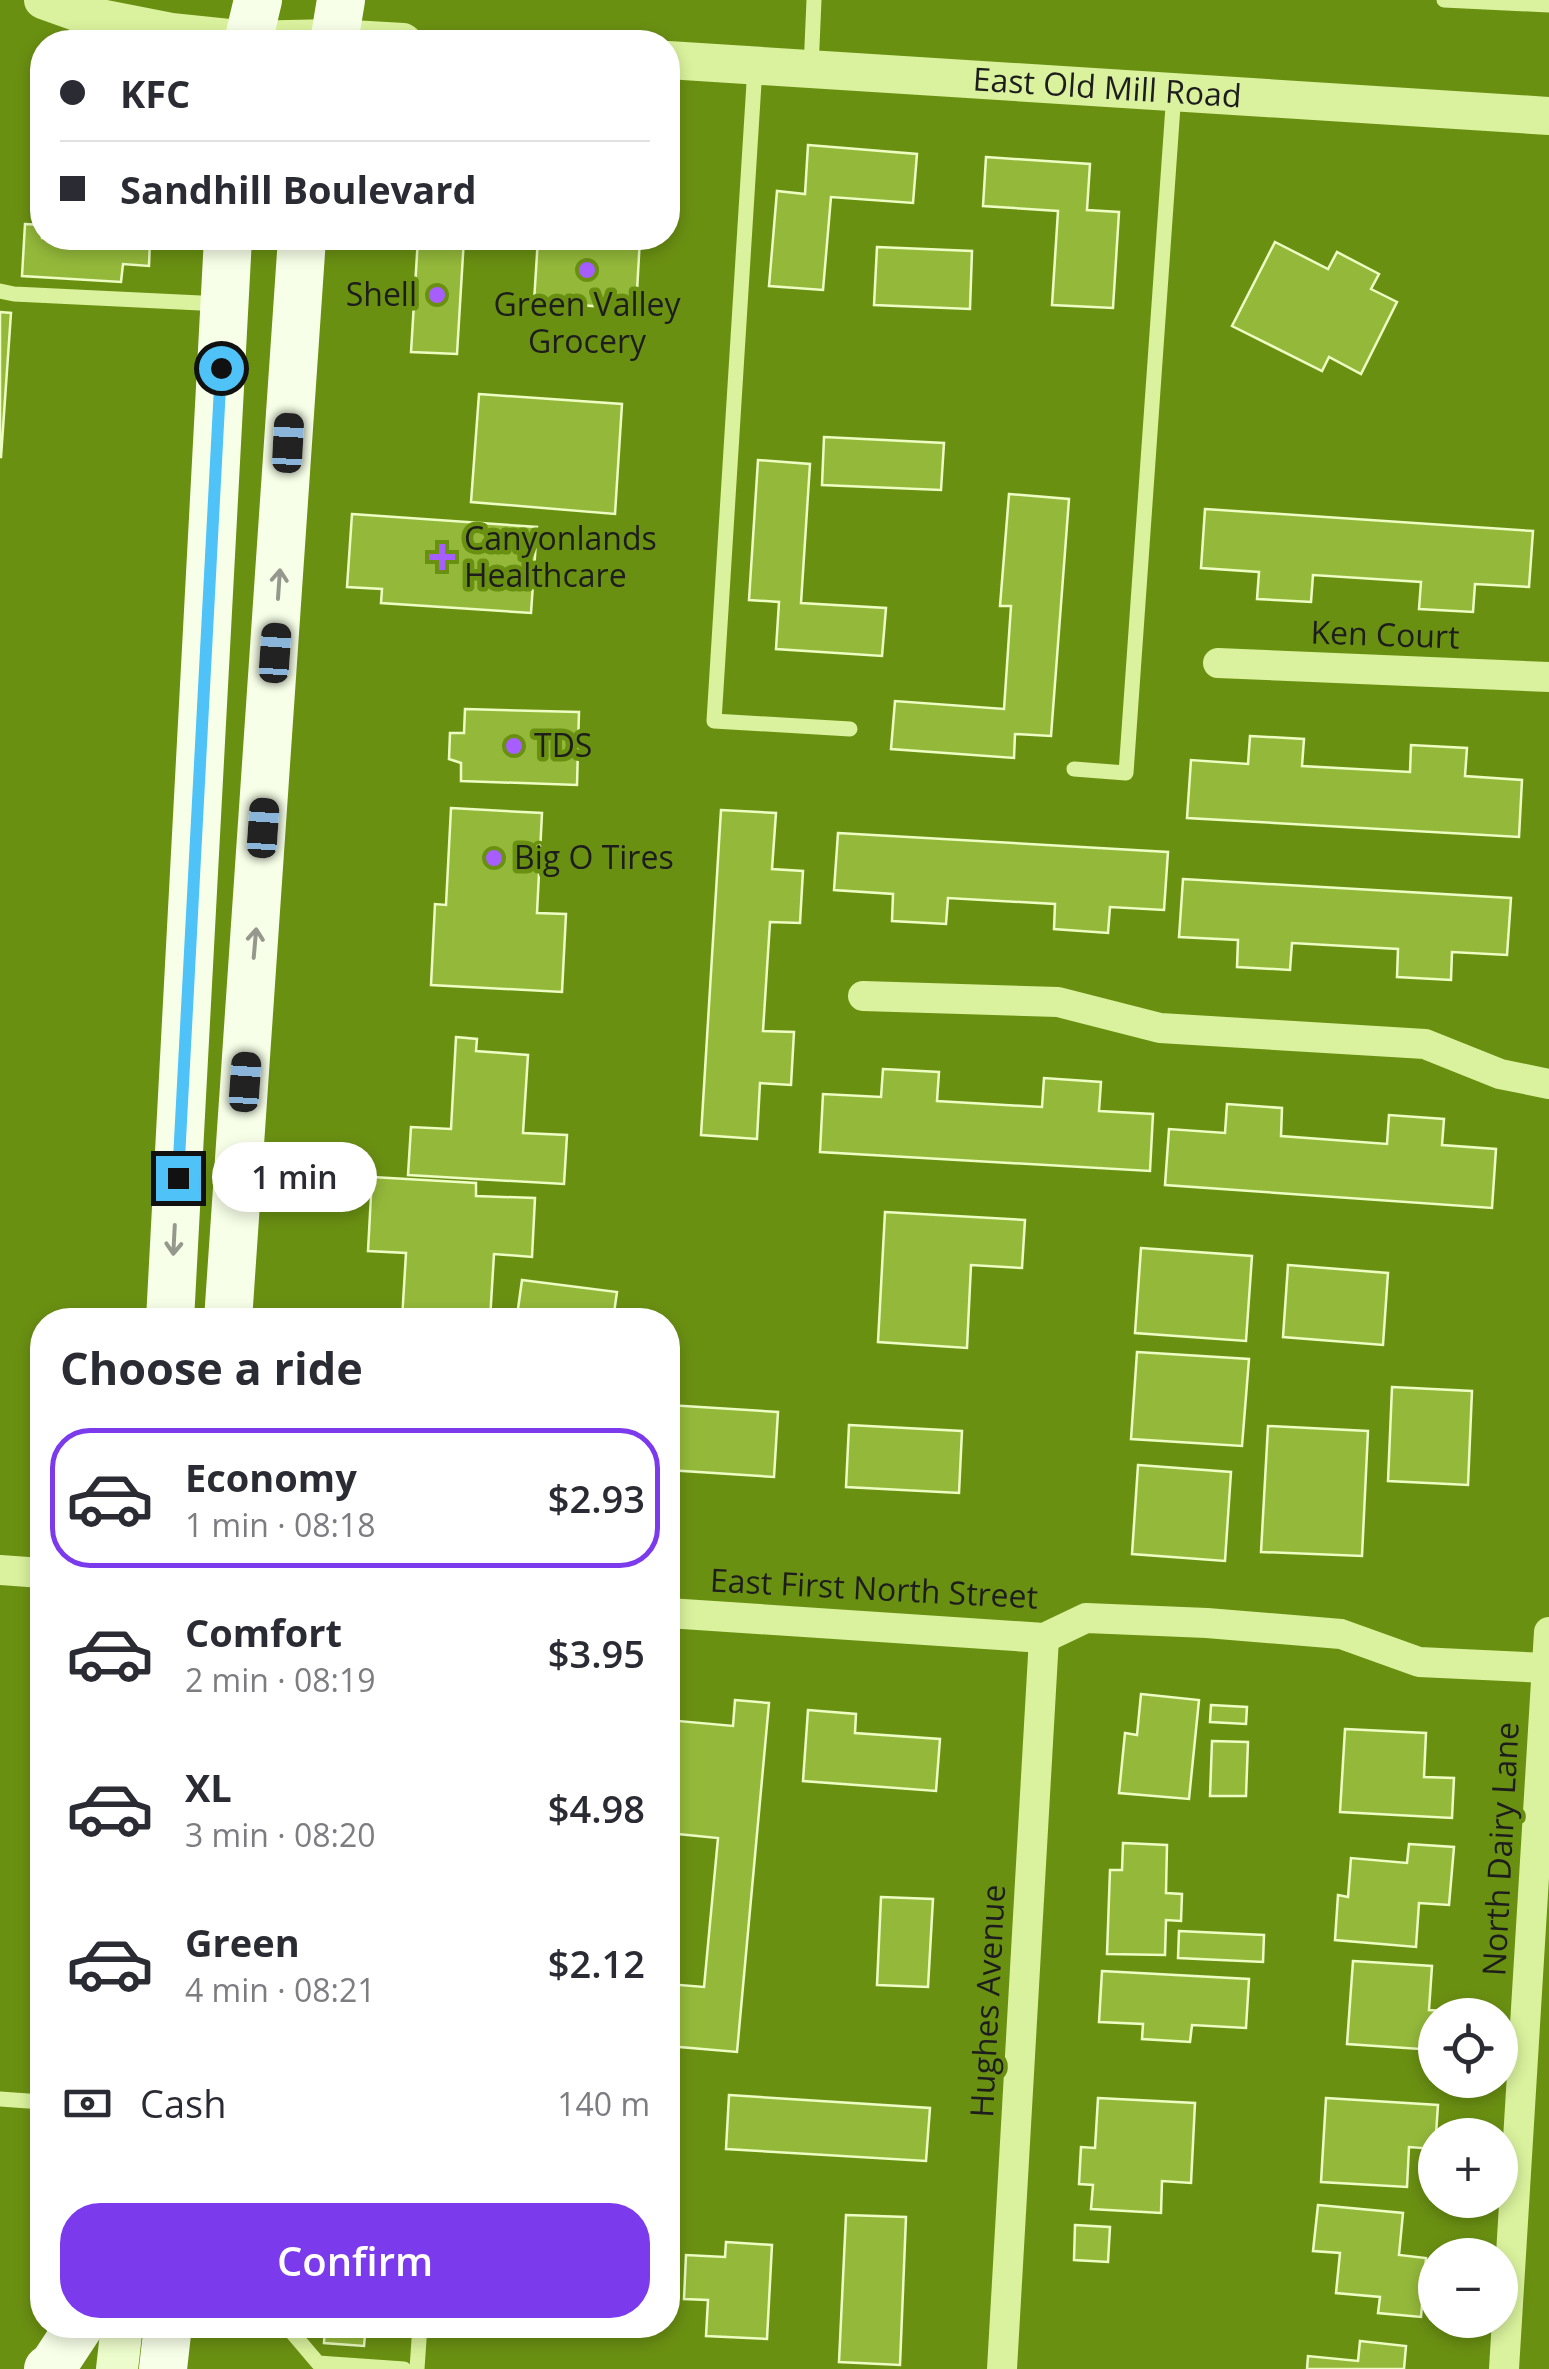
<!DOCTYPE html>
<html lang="en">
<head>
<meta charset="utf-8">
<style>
	:root { --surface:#fff; --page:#f7f7f7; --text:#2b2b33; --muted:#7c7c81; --line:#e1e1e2; --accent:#7c3aed }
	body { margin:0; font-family:"Open Sans",sans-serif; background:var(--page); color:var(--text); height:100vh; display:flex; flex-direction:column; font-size:38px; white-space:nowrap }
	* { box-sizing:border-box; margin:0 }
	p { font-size:32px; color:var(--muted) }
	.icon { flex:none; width:55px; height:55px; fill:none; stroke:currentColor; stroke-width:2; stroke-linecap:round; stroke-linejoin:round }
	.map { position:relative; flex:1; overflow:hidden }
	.sheet { position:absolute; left:30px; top:1308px; width:650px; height:1030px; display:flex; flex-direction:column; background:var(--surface); border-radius:40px; box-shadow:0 5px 15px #0003 }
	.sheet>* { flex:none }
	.hud { position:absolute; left:30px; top:30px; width:650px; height:220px; border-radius:40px; box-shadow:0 5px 15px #0003; display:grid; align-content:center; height:220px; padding:0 30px; background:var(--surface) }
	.controls { position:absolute; left:1418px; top:1998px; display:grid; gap:20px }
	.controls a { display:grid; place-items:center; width:100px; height:100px; border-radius:50%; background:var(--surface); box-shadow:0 5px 15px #0003; font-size:50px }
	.end { position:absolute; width:45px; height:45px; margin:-22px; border:12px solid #4fc3f7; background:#111; box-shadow:0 0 0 5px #111 }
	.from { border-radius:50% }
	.bubble { position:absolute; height:70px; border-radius:35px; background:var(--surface); box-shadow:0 5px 15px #0003; font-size:32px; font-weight:600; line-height:70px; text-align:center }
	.car { position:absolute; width:30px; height:60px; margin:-30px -15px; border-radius:12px; box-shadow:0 0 8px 2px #0007; background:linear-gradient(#222 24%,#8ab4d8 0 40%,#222 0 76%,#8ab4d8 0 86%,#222 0) }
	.hud b { display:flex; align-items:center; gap:35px; height:95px; font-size:38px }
	.hud b+b { border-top:2px solid var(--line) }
	.hud i { width:25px; height:25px; background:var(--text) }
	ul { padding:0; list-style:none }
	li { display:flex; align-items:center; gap:30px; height:140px; margin:0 20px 15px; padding:0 10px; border:5px solid transparent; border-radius:40px }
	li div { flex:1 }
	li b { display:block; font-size:38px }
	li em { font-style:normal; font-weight:600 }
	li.active { border-color:var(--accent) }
	li>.icon { width:90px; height:90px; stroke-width:1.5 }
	h2 { padding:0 30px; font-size:45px; line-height:120px }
	.pay { display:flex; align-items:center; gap:25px; height:110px; padding:0 30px; font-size:38px }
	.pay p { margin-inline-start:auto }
	.primary-button { display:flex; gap:20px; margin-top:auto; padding:20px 30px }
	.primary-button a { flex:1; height:115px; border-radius:40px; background:var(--accent); color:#fff; font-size:40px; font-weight:600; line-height:115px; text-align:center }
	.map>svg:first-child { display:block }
	.building { fill:#94b93a; stroke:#edfdc4; stroke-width:2.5 }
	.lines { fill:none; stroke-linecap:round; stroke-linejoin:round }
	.service { stroke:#daf29d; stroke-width:15 }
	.minor { stroke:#daf29d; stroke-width:30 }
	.tertiary { stroke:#daf29d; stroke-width:38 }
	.secondary { stroke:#edfccc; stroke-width:42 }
	.primary { stroke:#f7ffe8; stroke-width:48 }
	.oneway { stroke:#95998d }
	.route { stroke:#4fc3f7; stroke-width:12 }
	.poi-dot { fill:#a65eff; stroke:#6a9012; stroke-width:4 }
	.labels { text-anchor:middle; stroke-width:9; stroke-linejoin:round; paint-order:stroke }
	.street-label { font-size:32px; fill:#1d1d1d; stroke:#6a9012 }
	.poi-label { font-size:32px; fill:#1d1d1d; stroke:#6a9012; text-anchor:start }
</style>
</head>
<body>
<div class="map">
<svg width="1549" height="2369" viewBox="0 0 1549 2369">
	<rect width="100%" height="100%" fill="#6a9012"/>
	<g class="building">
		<path d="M808 145 917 154 913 203 831 197 823 290 769 286 777 191 805 194Z"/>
		<path d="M986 157 1090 164 1087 210 1119 212 1113 308 1052 305 1058 211 983 206Z"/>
		<path d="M25 224 42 225V238H150L149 266 123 264 121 282 22 276Z"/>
		<path d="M418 238H464L457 354 411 352Z"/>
		<path d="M538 238H640L636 309 534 302Z"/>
		<path d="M1275 242 1328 269 1337 252 1379 274 1371 289 1397 302 1361 374 1329 357 1322 371 1232 326Z"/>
		<path d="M877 247 972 251 970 309 874 305Z"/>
		<path d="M0 312 11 313 1 457H0Z"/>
		<path d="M479 394 622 404 615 514 471 502Z"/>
		<path d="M824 437 944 443 941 490 822 485Z"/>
		<path d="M758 460 810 464 801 603 886 608 882 656 776 649 779 602 749 600Z"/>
		<path d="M1009 494 1069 499 1051 736 1015 734 1014 758 891 749 895 701 1004 709 1011 606H1000Z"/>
		<path d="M1205 509 1533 531 1529 587 1475 584 1473 612 1419 609 1421 582 1313 575 1311 602 1257 599 1259 572 1201 568Z"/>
		<path d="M352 514 537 527 531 613 381 603 382 589 347 587Z"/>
		<path d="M465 709 579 712 577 785 461 781V763L449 759 450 733H464Z"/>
		<path d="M1250 736 1304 739 1302 766 1410 772 1411 745 1467 748 1465 776 1522 780 1519 837 1187 818 1191 760 1248 764Z"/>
		<path d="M451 808 542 813 537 913 566 914 562 992 431 985 435 904 446 905Z"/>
		<path d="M721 810 776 813 772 869 803 871 800 923 770 922 763 1031 794 1032 791 1085 760 1083 757 1139 701 1135Z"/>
		<path d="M838 833 1168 852 1164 910 1110 907 1108 933 1054 929 1055 904 948 898 946 924 892 921 893 894 834 890Z"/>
		<path d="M1183 879 1511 898 1507 955 1452 952 1451 980 1397 977 1398 949 1292 943 1290 970 1237 967 1238 940 1179 937Z"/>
		<path d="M456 1037 477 1039 476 1051 528 1055 523 1133 567 1135 564 1184 408 1175 411 1127 451 1129Z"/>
		<path d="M883 1069 939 1072 937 1101 1042 1107 1044 1078 1101 1082 1099 1111 1153 1114 1150 1171 820 1152 823 1094 881 1097Z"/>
		<path d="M1227 1104 1282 1108 1281 1136 1387 1144 1389 1115 1444 1119 1442 1145 1496 1149 1492 1208 1165 1185 1169 1129 1225 1133Z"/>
		<path d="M372 1177 476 1183V1196L535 1198 532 1257 494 1254 490 1320H402L406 1253 368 1251Z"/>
		<path d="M885 1212 1025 1220 1022 1268 971 1265 967 1348 878 1342Z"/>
		<path d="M1141 1248 1252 1256 1246 1341 1135 1333Z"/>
		<path d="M1288 1265 1388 1273 1383 1345 1283 1337Z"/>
		<path d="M522 1280 617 1292 613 1320H552L517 1316Z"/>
		<path d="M1137 1352 1249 1359 1242 1446 1131 1439Z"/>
		<path d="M1392 1387 1472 1391 1468 1485 1388 1481Z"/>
		<path d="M668 1405 778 1412 774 1477 668 1470Z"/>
		<path d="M849 1425 962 1431 959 1493 846 1487Z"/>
		<path d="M1268 1426 1368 1431 1362 1556 1261 1552Z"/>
		<path d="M1138 1465 1231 1472 1225 1561 1132 1554Z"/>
		<path d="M1141 1694 1199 1700 1189 1799 1119 1793 1125 1733 1137 1735Z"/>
		<path d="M735 1700 769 1703 737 2052 668 2046V1984L704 1987 718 1838 668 1833V1720L733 1726Z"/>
		<path d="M1211 1705 1247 1707 1246 1724 1210 1722Z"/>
		<path d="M808 1710 856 1714 855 1733 940 1739 936 1791 803 1781Z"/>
		<path d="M1345 1729 1426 1733 1424 1777 1454 1778 1452 1818 1340 1812Z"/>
		<path d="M1212 1741 1248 1742 1246 1796H1210Z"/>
		<path d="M1123 1843 1167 1845 1166 1893 1182 1894 1181 1921 1166 1920 1165 1955 1107 1954 1110 1870H1122Z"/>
		<path d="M1409 1844 1454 1847 1449 1905 1419 1903 1416 1947 1335 1940 1338 1895 1348 1897 1351 1858 1407 1863Z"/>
		<path d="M881 1897 933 1899 928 1987 877 1985Z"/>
		<path d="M1179 1931 1264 1935 1263 1962 1178 1958Z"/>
		<path d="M1353 1961 1432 1966 1429 2010 1458 2012 1457 2015H1435V2050L1347 2044Z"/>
		<path d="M1102 1971 1249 1979 1246 2028 1192 2025 1190 2042 1142 2039 1143 2024 1099 2022Z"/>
		<path d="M729 2095 930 2108 926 2161 726 2149Z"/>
		<path d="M1098 2098 1195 2103 1191 2183 1162 2181 1161 2213 1091 2209 1093 2185 1079 2184 1081 2147 1095 2148Z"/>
		<path d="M1326 2098 1438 2105 1435 2149 1409 2147 1407 2187 1321 2182Z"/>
		<path d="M1318 2205 1403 2213 1399 2255 1426 2258 1421 2317 1378 2313 1380 2297 1336 2293 1340 2253 1313 2251Z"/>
		<path d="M846 2215 906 2217 900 2365 839 2362Z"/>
		<path d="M1075 2225 1110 2227 1108 2262 1074 2260Z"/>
		<path d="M726 2242 772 2245 767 2339 706 2336 708 2300 684 2299 686 2255 725 2257Z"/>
		<path d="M325 2325H366L364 2346 324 2343Z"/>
		<path d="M1360 2341 1406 2346 1404 2369H1307L1308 2356 1358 2361Z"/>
	</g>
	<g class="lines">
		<g class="service">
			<path d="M1444 0 1549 5"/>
			<path d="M755 67 714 721 850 729"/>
			<path d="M811 69 814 0"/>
			<path d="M0 291 14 294 221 304"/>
			<path d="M1074 769 1126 773 1174 92"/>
			<path d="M0 2099 42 2102"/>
			<path d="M290 2325V2330L318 2363 404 2369"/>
			<path d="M417 2369 420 2325"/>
		</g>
		<g class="minor">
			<path d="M1218 663 1549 677"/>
			<path d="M863 996 1058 1002 1160 1028 1425 1044 1500 1074 1549 1084"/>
			<path d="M0 1570 42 1573"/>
			<path d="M668 1613 1044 1638 1086 1618 1207 1623 1341 1634 1419 1662 1547 1668"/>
			<path d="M1002 2369 1044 1638"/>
			<path d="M1504 2369 1549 1632"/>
		</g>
		<g class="tertiary">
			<path d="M43 0 85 15 171 32 248 40 334 38 403 42"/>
			<path id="s1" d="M668 60 1549 116"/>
		</g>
		<path class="secondary" d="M117 2369 122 2325"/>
		<g class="primary">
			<path d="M248 42 258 0"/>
			<path d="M334 42 341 0"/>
			<path d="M170 1320 228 238"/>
			<path d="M228 1320 302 238"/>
			<path d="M48 2369 53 2366 80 2325"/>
			<path d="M163 2369 168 2325"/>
		</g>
	</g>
	<defs><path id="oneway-shaft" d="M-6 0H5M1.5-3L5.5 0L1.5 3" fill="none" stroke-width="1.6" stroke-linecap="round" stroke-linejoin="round" transform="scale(2.5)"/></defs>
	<g class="oneway">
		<use href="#oneway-shaft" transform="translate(279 584) rotate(-86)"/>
		<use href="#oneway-shaft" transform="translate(255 943) rotate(-85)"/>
		<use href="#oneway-shaft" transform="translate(174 1240) rotate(93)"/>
	</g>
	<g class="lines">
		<path class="route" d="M178 1178 221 368"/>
	</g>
	<g class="poi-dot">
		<circle cx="587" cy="270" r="10"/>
		<circle cx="437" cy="295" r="10"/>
		<path d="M437 542h10v10h10v10h-10v10h-10v-10h-10v-10h10z"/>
		<circle cx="514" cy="746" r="10"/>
		<circle cx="494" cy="858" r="10"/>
	</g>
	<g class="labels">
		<g class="street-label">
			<text dy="11" stroke="none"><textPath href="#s1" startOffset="440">East Old Mill Road</textPath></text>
			<text transform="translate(1385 635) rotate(2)" y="11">Ken Court</text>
			<text transform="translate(874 1589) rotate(3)" y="11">East First North Street</text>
			<text transform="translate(1501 1849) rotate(-87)" y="11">North Dairy Lane</text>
			<text transform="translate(988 2001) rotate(-87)" y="11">Hughes Avenue</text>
		</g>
		<g class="poi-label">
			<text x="417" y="306" text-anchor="end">Shell</text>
			<text x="587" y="316" text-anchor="middle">Green Valley<tspan x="587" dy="37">Grocery</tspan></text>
			<text x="464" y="550">Canyonlands<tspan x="464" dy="37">Healthcare</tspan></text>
			<text x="534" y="757">TDS</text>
			<text x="514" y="869">Big O Tires</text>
		</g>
	</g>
</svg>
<div class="controls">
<a><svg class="icon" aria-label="locate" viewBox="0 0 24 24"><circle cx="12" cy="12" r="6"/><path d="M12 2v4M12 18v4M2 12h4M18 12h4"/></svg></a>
<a>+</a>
<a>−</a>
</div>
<i class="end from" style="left:221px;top:368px"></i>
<i class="end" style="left:178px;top:1178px"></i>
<div class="bubble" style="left:212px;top:1142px;width:165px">1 min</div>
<i class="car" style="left:288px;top:443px;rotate:3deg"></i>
<i class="car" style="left:275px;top:653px;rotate:4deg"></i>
<i class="car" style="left:263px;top:828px;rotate:4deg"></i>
<i class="car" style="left:245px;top:1082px;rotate:4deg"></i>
<div class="hud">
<b><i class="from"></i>KFC</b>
<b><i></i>Sandhill Boulevard</b>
</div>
<section class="sheet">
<h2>Choose a ride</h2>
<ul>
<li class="active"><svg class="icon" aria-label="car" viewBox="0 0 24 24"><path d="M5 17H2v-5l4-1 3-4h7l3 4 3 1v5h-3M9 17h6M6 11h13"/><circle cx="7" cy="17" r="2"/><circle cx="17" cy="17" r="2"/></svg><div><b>Economy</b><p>1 min · 08:18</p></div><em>$2.93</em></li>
<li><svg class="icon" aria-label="car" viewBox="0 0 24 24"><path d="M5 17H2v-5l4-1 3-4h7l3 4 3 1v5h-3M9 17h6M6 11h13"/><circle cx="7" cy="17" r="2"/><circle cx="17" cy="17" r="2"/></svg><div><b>Comfort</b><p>2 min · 08:19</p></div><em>$3.95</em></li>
<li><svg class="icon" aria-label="car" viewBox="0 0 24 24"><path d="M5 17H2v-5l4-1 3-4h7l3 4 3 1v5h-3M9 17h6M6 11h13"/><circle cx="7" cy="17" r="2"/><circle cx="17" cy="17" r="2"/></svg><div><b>XL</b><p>3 min · 08:20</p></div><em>$4.98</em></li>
<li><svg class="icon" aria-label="car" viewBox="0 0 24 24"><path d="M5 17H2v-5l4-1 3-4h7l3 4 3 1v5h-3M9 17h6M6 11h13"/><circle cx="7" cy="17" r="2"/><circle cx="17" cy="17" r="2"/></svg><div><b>Green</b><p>4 min · 08:21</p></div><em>$2.12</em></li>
</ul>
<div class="pay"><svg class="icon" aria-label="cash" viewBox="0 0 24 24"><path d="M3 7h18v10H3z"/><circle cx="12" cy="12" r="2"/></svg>Cash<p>140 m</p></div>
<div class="primary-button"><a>Confirm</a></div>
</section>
</div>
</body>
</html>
